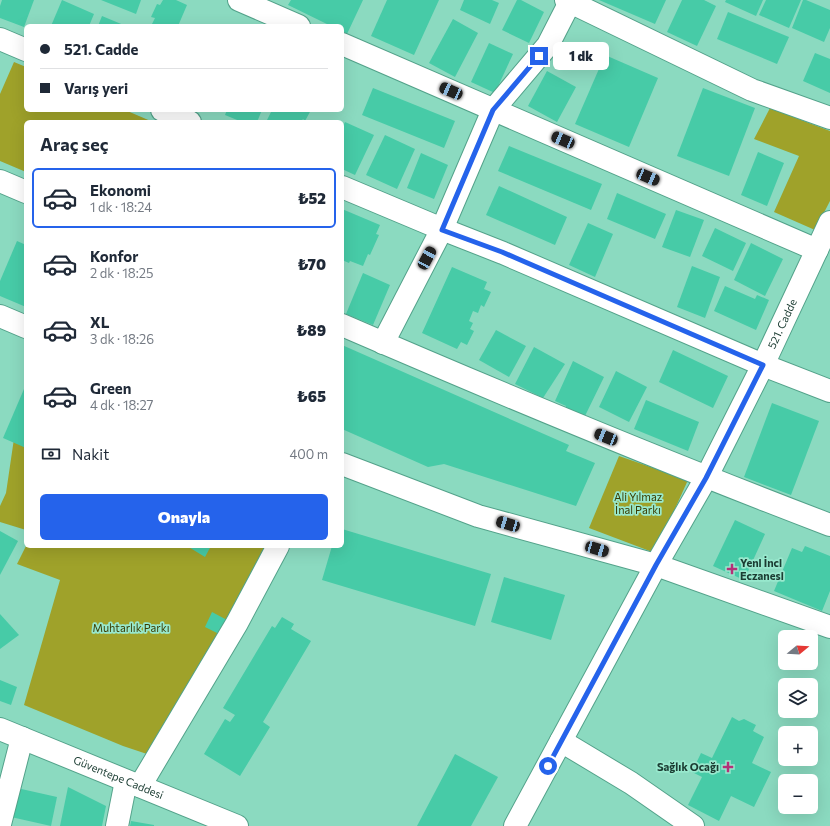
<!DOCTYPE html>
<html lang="tr">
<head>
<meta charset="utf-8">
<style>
	:root { --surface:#fff; --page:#f2f2f3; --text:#1f2937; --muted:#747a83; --line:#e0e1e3; --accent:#2563eb }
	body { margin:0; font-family:Commissioner,sans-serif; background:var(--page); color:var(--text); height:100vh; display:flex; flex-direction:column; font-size:15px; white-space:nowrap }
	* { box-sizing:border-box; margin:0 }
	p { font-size:13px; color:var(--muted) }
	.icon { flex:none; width:22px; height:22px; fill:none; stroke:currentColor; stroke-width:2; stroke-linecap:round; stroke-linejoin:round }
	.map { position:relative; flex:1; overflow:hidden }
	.sheet { position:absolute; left:24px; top:120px; width:320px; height:428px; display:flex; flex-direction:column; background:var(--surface); border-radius:6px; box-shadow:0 4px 16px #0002 }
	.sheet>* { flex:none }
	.guide { position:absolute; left:24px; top:24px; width:320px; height:88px; border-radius:6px; box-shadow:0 4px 16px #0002; display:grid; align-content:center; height:88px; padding:0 16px; background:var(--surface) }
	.needle { width:26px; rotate:72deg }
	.controls { position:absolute; left:778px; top:630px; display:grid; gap:8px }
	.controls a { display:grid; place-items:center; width:40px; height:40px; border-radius:6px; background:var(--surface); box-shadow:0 4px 16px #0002; font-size:20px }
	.end { position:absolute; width:18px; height:18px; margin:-9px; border:5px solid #2563eb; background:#fff; box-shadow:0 0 0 2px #fff }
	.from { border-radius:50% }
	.bubble { position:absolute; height:28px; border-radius:6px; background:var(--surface); box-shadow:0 4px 16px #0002; font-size:13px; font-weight:800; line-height:28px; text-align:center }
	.car { position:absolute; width:12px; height:24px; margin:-12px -6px; border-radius:5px; box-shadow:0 0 3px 1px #0007; background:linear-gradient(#222 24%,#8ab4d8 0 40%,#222 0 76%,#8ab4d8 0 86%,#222 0) }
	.guide b { display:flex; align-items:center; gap:14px; height:38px; font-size:15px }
	.guide b+b { border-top:1px solid var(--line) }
	.guide i { width:10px; height:10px; background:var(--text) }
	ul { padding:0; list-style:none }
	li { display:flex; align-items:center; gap:12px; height:60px; margin:0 8px 6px; padding:0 8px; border:2px solid transparent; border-radius:6px }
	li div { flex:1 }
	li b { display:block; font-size:15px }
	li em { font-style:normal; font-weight:800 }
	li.selected { border-color:var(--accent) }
	li>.icon { width:36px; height:36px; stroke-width:1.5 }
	h2 { padding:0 16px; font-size:18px; line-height:48px }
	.pay { display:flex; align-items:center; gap:10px; height:44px; padding:0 16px; font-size:15px }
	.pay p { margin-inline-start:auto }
	.action { display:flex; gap:8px; margin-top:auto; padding:8px 16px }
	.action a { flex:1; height:46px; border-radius:6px; background:var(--accent); color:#fff; font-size:16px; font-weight:800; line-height:46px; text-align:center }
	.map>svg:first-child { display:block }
	.green { fill:#9fa22a }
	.building { fill:#47cba7 }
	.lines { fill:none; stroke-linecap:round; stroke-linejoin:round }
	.minor-casing { stroke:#53a28a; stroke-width:24 }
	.minor { stroke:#fff; stroke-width:22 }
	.route { stroke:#2563eb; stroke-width:5 }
	.poi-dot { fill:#b33078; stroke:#98e8cd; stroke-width:1.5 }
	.labels { text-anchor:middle; stroke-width:3.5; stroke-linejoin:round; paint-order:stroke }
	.street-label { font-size:11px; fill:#1b3c32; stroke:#98e8cd }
	.park-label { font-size:11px; fill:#3a3b00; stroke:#98e8cd }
	.poi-label { font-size:11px; font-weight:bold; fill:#1b3c32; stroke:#98e8cd; text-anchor:start }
</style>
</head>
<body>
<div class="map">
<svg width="830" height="826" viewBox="0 0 830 826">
	<rect width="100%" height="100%" fill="#8bdac0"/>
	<g class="green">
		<path d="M14 62 26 67V110H125L153 122H26V172L0 161V94Z"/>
		<path d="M770 108 830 131V201L815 230 774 212 799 156 754 139Z"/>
		<path d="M26 406V530L0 522V506L6 493 16 425Z"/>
		<path d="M619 456 688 480 655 553 589 528Z"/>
		<path d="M26 546H273L147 754 123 746 24 705 60 580 17 564Z"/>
	</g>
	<g class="building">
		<path d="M2 0H34L24 27 0 18V6Z"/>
		<path d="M62 0 94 14 89 26H51Z"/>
		<path d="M101 0H141L136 14Z"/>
		<path d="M163 0H176L187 5 178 26H151L155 18 151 17 157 4 160 5Z"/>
		<path d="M291 0H363L347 34 342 31V26H331L288 5Z"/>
		<path d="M387 0H439L414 55 371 36Z"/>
		<path d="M464 0H492L499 3 490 24 460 10Z"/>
		<path d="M517 0H521L544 12 529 43 502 30Z"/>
		<path d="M599 0H666L655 24Z"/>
		<path d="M682 0H704L716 6 697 46 667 32Z"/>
		<path d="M726 0H763L756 16 725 2Z"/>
		<path d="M766 0H801L789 28 759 15Z"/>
		<path d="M803 0H806L830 10V28L824 42 792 28Z"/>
		<path d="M728 12 789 37 777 64 717 39Z"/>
		<path d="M102 16 126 26H98Z"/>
		<path d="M453 19 478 33 455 77 429 63Z"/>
		<path d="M489 43 513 54 495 93 471 82Z"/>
		<path d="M815 53 830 59V93L803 81Z"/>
		<path d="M605 55 658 78 629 147 575 124Z"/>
		<path d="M547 71 576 87 557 122 528 106Z"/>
		<path d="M373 88 455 121 444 148 362 115Z"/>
		<path d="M703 88 755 108 729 176 677 156Z"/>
		<path d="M227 110H262L257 122H242L225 115Z"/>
		<path d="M272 110H311L305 121 303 119 301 122H266Z"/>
		<path d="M345 122 374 135 355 175 342 169V128Z"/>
		<path d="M385 135 415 149 397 189 366 175Z"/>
		<path d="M509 146 602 184 591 210 498 171Z"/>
		<path d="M758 152 784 163 767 206 741 195Z"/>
		<path d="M421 153 448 165 434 199 407 188Z"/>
		<path d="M499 186 567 217 555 245 486 215Z"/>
		<path d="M617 193 666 214 655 239 607 219Z"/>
		<path d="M342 209 380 225 376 234 379 235 370 255 368 254 363 266 350 261 349 263 342 260Z"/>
		<path d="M676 210 704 220 690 257 662 247Z"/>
		<path d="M588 223 613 234 595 277 569 265Z"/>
		<path d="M715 228 746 243 733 271 702 256Z"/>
		<path d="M17 241 26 245V307L0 296V281Z"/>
		<path d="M751 243 783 259 765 296 734 280Z"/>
		<path d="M692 266 720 277 705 318 677 307Z"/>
		<path d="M452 267 487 282 484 289 491 292 484 307 481 305 478 313 473 311 469 321 473 323 470 329 474 331 467 345 461 342 457 349 422 333Z"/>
		<path d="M363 273 390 285 373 325 346 314Z"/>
		<path d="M725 286 755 299 757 295 769 300 756 330 714 311Z"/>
		<path d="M496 330 526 346 509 377 479 360Z"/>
		<path d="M342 345 569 445 566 451 595 463 576 506 444 464 428 467 342 429Z"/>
		<path d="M534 347 565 364 543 398 515 384Z"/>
		<path d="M673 350 728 376 713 408 659 382Z"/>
		<path d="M573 361 604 377 584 418 565 409 566 406 555 401Z"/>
		<path d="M616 371 647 387 629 422 599 407Z"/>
		<path d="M24 389 26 390V448L3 438Z"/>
		<path d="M646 400 699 422 688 451 634 429Z"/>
		<path d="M772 403 819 421 791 495 744 477Z"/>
		<path d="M735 520 765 534 744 580 713 566Z"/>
		<path d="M342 529 491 574 475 626 322 580 332 546H342Z"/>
		<path d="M0 531 18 541 0 575Z"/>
		<path d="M187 546H211L205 557Z"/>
		<path d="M805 546 830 556V591L822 611 774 591 792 548 802 552Z"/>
		<path d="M504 577 565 595 551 640 491 622Z"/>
		<path d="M212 612 227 620 219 634 205 627Z"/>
		<path d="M0 614 19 635 0 649Z"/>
		<path d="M282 617 294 624 291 629 311 641 263 722 270 727 240 776 204 754 225 719 230 722 235 715 223 708 272 626 275 628Z"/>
		<path d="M0 680 17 687 11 705 0 701Z"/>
		<path d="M732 717 739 721 744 719 756 725 753 731 764 737 752 763 771 772 754 807 731 796 719 821 688 805 702 777 692 772 701 753 712 758Z"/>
		<path d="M455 754 498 777 471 826H417Z"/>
		<path d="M68 787 106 806 102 826H60Z"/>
		<path d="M17 788 57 797 51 826 11 817Z"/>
		<path d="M131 821 154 825V826H130Z"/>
	</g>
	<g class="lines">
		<defs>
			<g id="minor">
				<path d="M239 0 299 26"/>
				<path d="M566 0 752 90 830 118"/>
				<path d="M0 39 26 50"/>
				<path d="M342 44 817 250"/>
				<path d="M162 110 190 122"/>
				<path d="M0 181 26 192"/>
				<path d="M342 187 442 229 503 253 763 365 830 391"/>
				<path d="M0 316 26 327"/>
				<path d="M342 325C504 395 665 462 830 525"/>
				<path d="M383 343 442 229 493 110 548 45 571 0"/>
				<path d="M342 464 478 516 656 565 830 627"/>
				<path id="s1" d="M0 729 237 826"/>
				<path d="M561 741 631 783 693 826"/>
				<path d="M140 786 237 623 278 546"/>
				<path d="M0 824 22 738"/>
				<path d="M117 826 126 781"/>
				<path id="s2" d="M515 826 656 565 706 478 763 365 830 222"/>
			</g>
		</defs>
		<use href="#minor" class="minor-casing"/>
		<use href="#minor" class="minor"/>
	</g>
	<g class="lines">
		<path class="route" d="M539 56 493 110 442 230 502 252 763 365 706 478 656 565 548 766"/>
	</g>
	<g class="poi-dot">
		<path d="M730 563h4v4h4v4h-4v4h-4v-4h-4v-4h4z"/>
		<path d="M726 761h4v4h4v4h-4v4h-4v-4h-4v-4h4z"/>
	</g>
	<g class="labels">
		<g class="street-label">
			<text dy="4" stroke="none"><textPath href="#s2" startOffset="569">521. Cadde</textPath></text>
			<text dy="4" stroke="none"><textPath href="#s1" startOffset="128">Güventepe Caddesi</textPath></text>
		</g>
		<g class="park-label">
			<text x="638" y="501">Ali Yılmaz<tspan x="638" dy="13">İnal Parkı</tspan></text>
			<text x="131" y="632">Muhtarlık Parkı</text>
		</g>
		<g class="poi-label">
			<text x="740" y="567">Yeni İnci<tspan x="740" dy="13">Eczanesi</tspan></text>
			<text x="719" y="771" text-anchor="end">Sağlık Ocağı</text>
		</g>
	</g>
</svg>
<div class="controls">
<a><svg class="needle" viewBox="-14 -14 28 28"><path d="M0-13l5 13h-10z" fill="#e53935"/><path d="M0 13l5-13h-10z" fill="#747a83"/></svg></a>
<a><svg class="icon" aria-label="layers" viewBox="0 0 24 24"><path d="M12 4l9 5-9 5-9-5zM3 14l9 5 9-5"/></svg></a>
<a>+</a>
<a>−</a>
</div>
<i class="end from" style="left:548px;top:766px"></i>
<i class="end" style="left:539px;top:56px"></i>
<div class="bubble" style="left:553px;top:42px;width:56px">1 dk</div>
<i class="car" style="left:451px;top:91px;rotate:294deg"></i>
<i class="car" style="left:563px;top:140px;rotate:293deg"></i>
<i class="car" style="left:648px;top:177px;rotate:113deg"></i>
<i class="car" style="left:427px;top:258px;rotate:28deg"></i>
<i class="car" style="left:606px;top:437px;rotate:292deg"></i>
<i class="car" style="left:508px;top:524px;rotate:286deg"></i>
<i class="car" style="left:597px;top:549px;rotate:106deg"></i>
<div class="guide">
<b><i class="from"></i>521. Cadde</b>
<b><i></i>Varış yeri</b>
</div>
<section class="sheet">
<h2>Araç seç</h2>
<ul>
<li class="selected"><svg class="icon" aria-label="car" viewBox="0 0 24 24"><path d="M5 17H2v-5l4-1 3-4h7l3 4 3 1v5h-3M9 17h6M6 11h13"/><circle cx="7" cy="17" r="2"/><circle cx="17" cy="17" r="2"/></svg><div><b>Ekonomi</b><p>1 dk · 18:24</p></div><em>₺52</em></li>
<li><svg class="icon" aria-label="car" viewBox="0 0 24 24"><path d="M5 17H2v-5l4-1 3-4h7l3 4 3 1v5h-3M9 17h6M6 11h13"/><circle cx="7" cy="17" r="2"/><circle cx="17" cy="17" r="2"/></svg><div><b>Konfor</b><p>2 dk · 18:25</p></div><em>₺70</em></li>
<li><svg class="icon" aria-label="car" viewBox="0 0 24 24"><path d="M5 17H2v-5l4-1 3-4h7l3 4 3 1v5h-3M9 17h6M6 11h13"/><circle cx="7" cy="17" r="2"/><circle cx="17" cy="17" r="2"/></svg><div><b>XL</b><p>3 dk · 18:26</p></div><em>₺89</em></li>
<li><svg class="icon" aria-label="car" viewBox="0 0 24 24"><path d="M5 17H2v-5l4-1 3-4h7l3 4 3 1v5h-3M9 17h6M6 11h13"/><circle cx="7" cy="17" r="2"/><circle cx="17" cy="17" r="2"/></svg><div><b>Green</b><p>4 dk · 18:27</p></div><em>₺65</em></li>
</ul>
<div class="pay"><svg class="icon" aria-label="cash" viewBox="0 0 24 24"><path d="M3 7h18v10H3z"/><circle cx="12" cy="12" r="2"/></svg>Nakit<p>400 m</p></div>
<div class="action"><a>Onayla</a></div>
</section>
</div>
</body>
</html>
